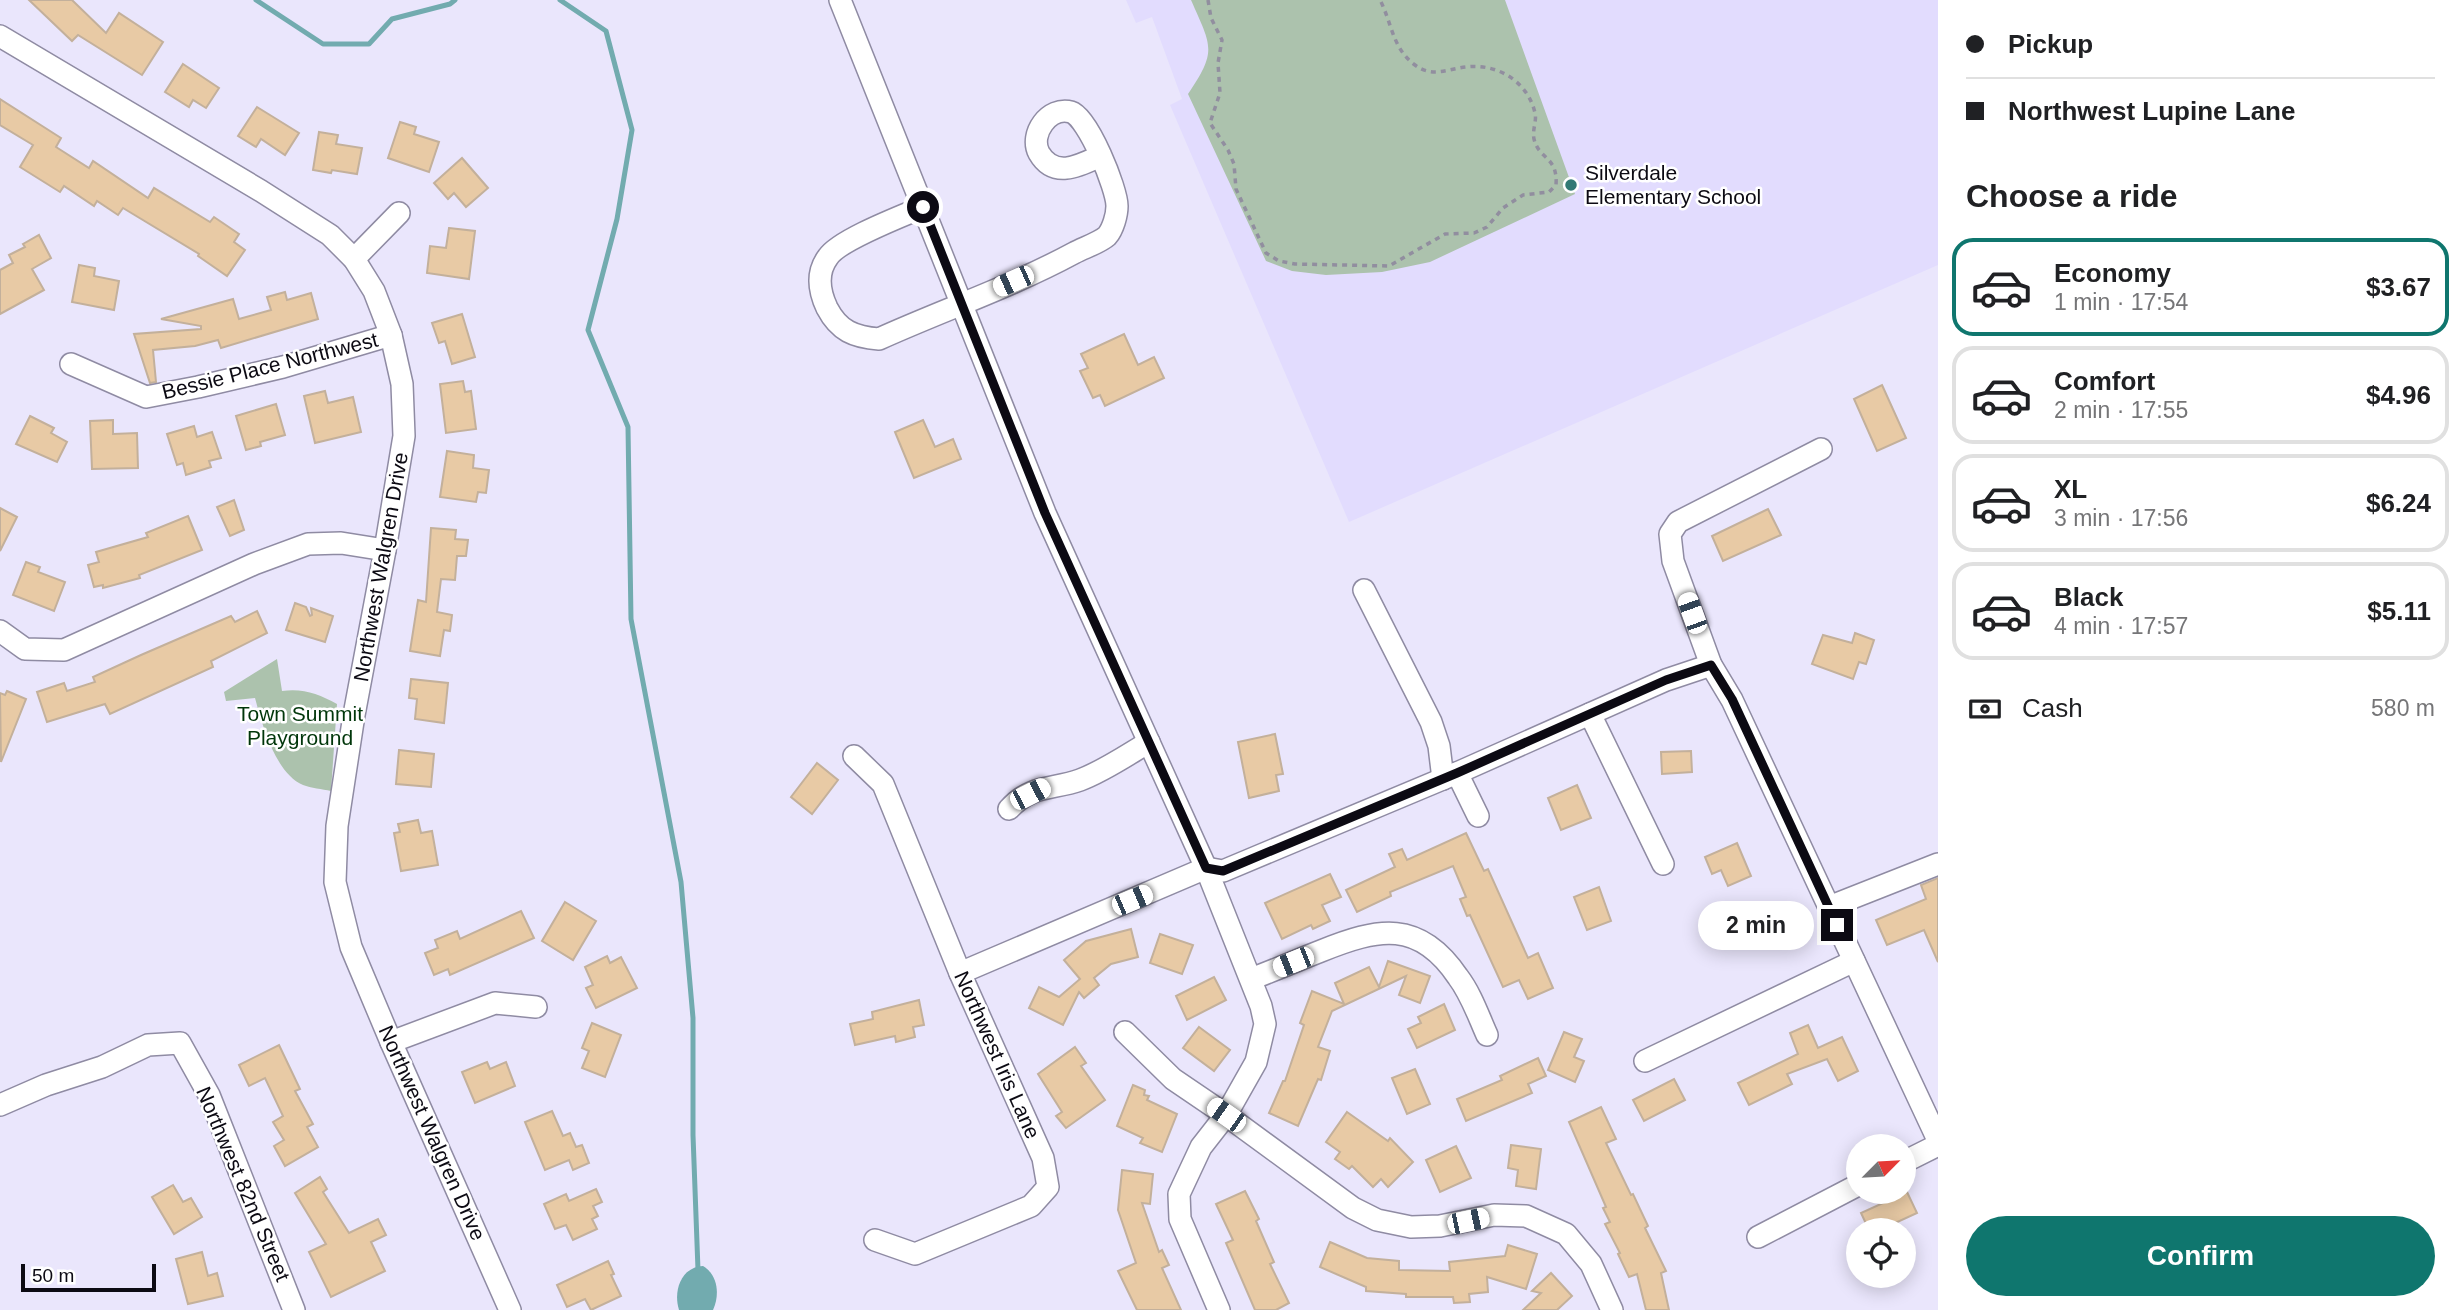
<!DOCTYPE html>
<html lang="en">
<head>
<meta charset="utf-8">
<style>
	:root { --surface:#fff; --page:#f2f2f2; --text:#202124; --muted:#757577; --line:#e0e0e0; --accent:#0f766e }
	body { margin:0; font-family:Helvetica,sans-serif; background:var(--page); color:var(--text); height:100vh; display:flex; flex-direction:column; font-size:26px; white-space:nowrap }
	* { box-sizing:border-box; margin:0 }
	p { font-size:23px; color:var(--muted) }
	.icon { flex:none; width:38px; height:38px; fill:none; stroke:currentColor; stroke-width:2; stroke-linecap:round; stroke-linejoin:round }
	.map { position:relative; flex:1; overflow:hidden }
	.drawer { display:flex; flex-direction:column; background:var(--surface); width:525px }
	.drawer>* { flex:none }
	.hud { display:grid; align-content:center; height:154px; padding:0 28px; background:var(--surface) }
	.needle { width:46px; rotate:66deg }
	.controls { position:absolute; left:1846px; top:1134px; display:grid; gap:14px }
	.controls a { display:grid; place-items:center; width:70px; height:70px; border-radius:50%; background:var(--surface); box-shadow:0 4px 18px #0003; font-size:35px }
	.scale { position:absolute; left:21px; bottom:18px; width:135px; box-sizing:border-box; padding-left:7px; border:4px solid #0c0a13; border-top:0; font-size:19px; line-height:24px; white-space:nowrap; color:#0c0a13; -webkit-text-stroke:5px #fff; paint-order:stroke }
	.end { position:absolute; width:32px; height:32px; margin:-16px; border:9px solid #0c0a13; background:#fff; box-shadow:0 0 0 4px #fff }
	.from { border-radius:50% }
	.bubble { position:absolute; height:49px; border-radius:24px; background:var(--surface); box-shadow:0 4px 18px #0003; font-size:23px; font-weight:800; line-height:49px; text-align:center }
	.car { position:absolute; width:21px; height:42px; margin:-21px -10px; border-radius:9px; box-shadow:0 0 5px 2px #0007; background:linear-gradient(#fff 24%,#345 0 40%,#fff 0 76%,#345 0 86%,#fff 0) }
	.hud b { display:flex; align-items:center; gap:24px; height:66px; font-size:26px }
	.hud b+b { border-top:2px solid var(--line) }
	.hud i { width:18px; height:18px; background:var(--text) }
	ul { padding:0; list-style:none }
	li { display:flex; align-items:center; gap:21px; height:98px; margin:0 14px 10px; padding:0 14px; border:4px solid var(--line); border-radius:21px }
	li div { flex:1 }
	li b { display:block; font-size:26px }
	li em { font-style:normal; font-weight:800 }
	li.active { border-color:var(--accent) }
	li>.icon { width:63px; height:63px; stroke-width:1.5 }
	h2 { padding:0 28px; font-size:32px; line-height:84px }
	.pay { display:flex; align-items:center; gap:18px; height:77px; padding:0 28px; font-size:26px }
	.pay p { margin-inline-start:auto }
	.primary-button { display:flex; gap:14px; margin-top:auto; padding:14px 28px }
	.primary-button a { flex:1; height:80px; border-radius:42px; background:var(--accent); color:#fff; font-size:28px; font-weight:800; line-height:80px; text-align:center }
	main { display:flex; flex:1; min-height:0 }
	.map>svg:first-child { display:block }
	.built { fill:#e2dcfe }
	.green { fill:#acc2ad }
	.water { fill:#72abaf }
	.lines { fill:none; stroke-linecap:round; stroke-linejoin:round }
	.stream { stroke:#72abaf; stroke-width:5 }
	.building { fill:#e8caa5; stroke:#c3b09b; stroke-width:2 }
	.minor-casing { stroke:#8f8ba3; stroke-width:24 }
	.path { stroke:#918e9f; stroke-width:3.5; stroke-dasharray:5 5; stroke-linecap:butt }
	.minor { stroke:#fff; stroke-width:21 }
	.route { stroke:#0c0a13; stroke-width:9 }
	.poi-dot { fill:#317974; stroke:#fff; stroke-width:2.5 }
	.labels { text-anchor:middle; stroke-width:5; stroke-linejoin:round; paint-order:stroke }
	.poi-label { font-size:21px; fill:#0c0a13; stroke:#fff; text-anchor:start }
	.street-label { font-size:21px; fill:#0c0a13; stroke:#fff }
	.park-label { font-size:21px; fill:#00360a; stroke:#fff }
</style>
</head>
<body>
<main>
<div class="map">
<svg width="1938" height="1310" viewBox="0 0 1938 1310">
	<rect width="100%" height="100%" fill="#eae6fc"/>
	<path class="built" d="M1126 0H1938V265L1349 522 1170 105 1182 99 1152 17 1136 23Z"/>
	<g class="green">
		<path d="M1191 0H1505L1575 194 1430 262 1382 272 1326 275 1292 271 1266 261 1188 94C1218 50 1211 46 1191 0Z"/>
		<path d="M277 659 282 691C303 688 319 694 337 704L331 791C322 789 311 788 303 785 275 773 262 724 255 698L226 701 224 692Z"/>
	</g>
	<path class="water" d="M703 1266C718 1275 720 1295 713 1310H679C673 1291 681 1267 703 1266Z"/>
	<g class="lines">
		<g class="stream">
			<path d="M256 0 323 44H369L392 19 450 4 455 0"/>
			<path d="M560 0 606 31 632 130 617 219 588 330 628 427 631 619 681 882 693 1018V1135L698 1270"/>
		</g>
	</g>
	<g class="building">
		<path d="M29 0H72L106 33 119 13 163 42 142 75 78 35 72 41Z"/>
		<path d="M183 64 219 88 206 108 193 100 189 107 165 92Z"/>
		<path d="M0 99 61 138 56 147 89 168 93 161 148 198 154 188 210 222 214 217 239 234 234 242 245 250 227 276 198 256 199 254 123 208 118 215 97 201 94 206 64 186 60 192 20 167 33 145 0 125Z"/>
		<path d="M257 107 299 133 285 155 261 139 256 147 238 136Z"/>
		<path d="M400 122 416 127 414 134 439 142 429 172 388 158Z"/>
		<path d="M319 132 338 135 336 144 362 148 357 174 332 170 331 173 313 170Z"/>
		<path d="M462 158 488 188 466 207 454 193 448 199 434 183Z"/>
		<path d="M449 228 475 231 469 279 427 273 430 246 446 248Z"/>
		<path d="M39 235 51 258 32 269 44 290 0 314V270L13 263 9 255 25 247 23 244Z"/>
		<path d="M79 265 95 268 94 276 119 281 114 310 72 302Z"/>
		<path d="M285 292 287 300 311 293 318 319 221 348 218 340 195 346 153 350 156 382 150 383 134 334 201 329V326L161 319 233 299 239 319 271 310 267 297Z"/>
		<path d="M462 314 475 357 452 364 445 341 439 343 432 323Z"/>
		<path d="M1124 334 1138 365 1154 357 1164 378 1105 406 1100 395 1093 398 1080 371 1088 368 1081 354Z"/>
		<path d="M463 381 465 392 471 391 476 429 446 433 440 384Z"/>
		<path d="M1882 385 1906 438 1877 451 1854 399Z"/>
		<path d="M325 391 328 403 353 397 361 432 315 443 304 396Z"/>
		<path d="M276 404 285 435 260 442 261 446 246 450 236 416Z"/>
		<path d="M30 416 54 428 51 433 67 442 57 462 16 444Z"/>
		<path d="M113 420V434L137 433 138 468 92 469 90 421Z"/>
		<path d="M923 420 935 447 953 439 961 459 914 478 895 432Z"/>
		<path d="M194 426 197 437 212 432 221 458 209 461 211 467 186 475 183 463 177 465 167 434Z"/>
		<path d="M447 451 474 455 473 468 489 470 486 493 478 492 476 502 440 497Z"/>
		<path d="M234 500 244 530 230 536 217 507Z"/>
		<path d="M0 508 17 517 0 551Z"/>
		<path d="M1768 509 1781 535 1723 561 1712 536Z"/>
		<path d="M188 516 202 550 139 575 140 578 103 588V585L94 587 88 565 99 562 96 552 148 537 146 533Z"/>
		<path d="M431 528 456 530 455 539 468 540 466 556H457L455 580 441 579 437 612 452 615 450 631 444 630 440 656 410 651 418 600 426 602Z"/>
		<path d="M26 562 40 567 38 572 65 582 54 611 13 595Z"/>
		<path d="M295 603 306 607 310 616 312 615 311 608 333 616 325 642 286 630Z"/>
		<path d="M257 611 267 633 211 661 213 667 110 714 105 704 47 722 37 692 64 683 67 691 95 682 93 677 141 655 231 616 235 622Z"/>
		<path d="M1855 633 1874 640 1866 664 1859 662 1853 679 1812 664 1823 635 1852 643Z"/>
		<path d="M411 679 448 683 444 723 415 719 417 699 409 698Z"/>
		<path d="M7 691 26 699 1 762 0 693 5 695Z"/>
		<path d="M1275 734 1283 774 1276 775 1279 791 1249 798 1238 742Z"/>
		<path d="M399 750 434 754 431 787 396 784Z"/>
		<path d="M1691 751 1692 772 1662 774 1661 752Z"/>
		<path d="M817 763 838 780 812 814 791 797Z"/>
		<path d="M1577 785 1591 818 1561 830 1548 798Z"/>
		<path d="M418 820 421 833 432 831 438 865 401 871 394 833 400 832 398 824Z"/>
		<path d="M1466 833 1484 871 1488 869 1528 958 1538 953 1553 988 1528 999 1519 980 1503 987 1470 915 1467 916 1460 899 1466 897 1453 866 1390 892 1391 896 1357 912 1346 890 1395 867 1389 854 1402 849 1407 860Z"/>
		<path d="M1737 843 1751 876 1728 886 1721 870 1712 874 1705 857Z"/>
		<path d="M1330 874 1341 897 1322 905 1330 921 1313 929 1311 925 1282 939 1265 903Z"/>
		<path d="M1938 878V962L1924 930 1887 945 1876 920 1926 899 1921 885Z"/>
		<path d="M1599 887 1611 921 1587 930 1574 897Z"/>
		<path d="M565 902 596 921 573 960 542 941Z"/>
		<path d="M521 911 534 938 450 975 448 969 434 975 425 953 438 948 435 940 457 931 460 939Z"/>
		<path d="M1131 929 1138 957 1111 964 1094 978 1099 985 1084 998 1079 992 1063 1025 1029 1008 1039 987 1059 997 1080 979 1064 960 1086 941Z"/>
		<path d="M1160 934 1193 945 1182 974 1150 963Z"/>
		<path d="M607 956 610 963 621 957 637 988 596 1008 586 988 593 985 585 967Z"/>
		<path d="M1388 961 1430 976 1420 1003 1399 995 1406 976 1332 1011 1318 1047 1330 1051 1321 1080 1318 1079 1298 1126 1269 1113 1283 1081H1285L1304 1025 1300 1023 1312 991 1344 1004 1335 983 1369 967 1379 987Z"/>
		<path d="M1214 977 1226 1000 1187 1020 1176 996Z"/>
		<path d="M919 1000 924 1025 913 1027 915 1037 896 1042 895 1036 855 1045 850 1024 873 1019 872 1012Z"/>
		<path d="M1444 1004 1455 1030 1417 1048 1408 1029 1421 1023 1418 1017Z"/>
		<path d="M592 1023 621 1035 605 1077 582 1068 589 1051 582 1048Z"/>
		<path d="M1808 1025 1818 1048 1842 1037 1858 1071 1838 1081 1827 1059 1787 1074 1792 1084 1749 1105 1738 1083 1798 1054 1790 1033Z"/>
		<path d="M1199 1027 1230 1050 1214 1071 1183 1048Z"/>
		<path d="M1564 1032 1582 1039 1574 1057 1584 1061 1575 1082 1548 1070Z"/>
		<path d="M279 1045 300 1089 295 1091 313 1124 307 1127 318 1147 285 1166 274 1146 284 1140 273 1122 283 1116 265 1078 249 1086 239 1065Z"/>
		<path d="M1075 1047 1086 1063 1081 1066 1105 1100 1066 1128 1056 1116 1062 1112 1038 1074Z"/>
		<path d="M1538 1058 1546 1076 1528 1084 1532 1093 1466 1121 1457 1099 1502 1080 1500 1076Z"/>
		<path d="M487 1062 490 1069 506 1062 515 1086 475 1103 462 1072Z"/>
		<path d="M1415 1069 1430 1104 1407 1114 1392 1078Z"/>
		<path d="M1674 1079 1685 1100 1644 1121 1633 1100Z"/>
		<path d="M1133 1085 1145 1090 1144 1095 1149 1096 1147 1100 1177 1114 1162 1152 1140 1143 1143 1138 1117 1126Z"/>
		<path d="M1601 1107 1616 1139 1606 1143 1631 1195 1633 1194 1648 1226 1645 1228 1666 1271 1661 1273 1669 1310H1646L1637 1274 1629 1277 1618 1254 1620 1253 1605 1224 1610 1222 1603 1208 1606 1207 1569 1122Z"/>
		<path d="M552 1111 563 1136 570 1133 576 1147 582 1145 589 1163 573 1170 569 1160 545 1170 525 1122Z"/>
		<path d="M1347 1112 1388 1141 1390 1138 1413 1162 1388 1187 1381 1179 1373 1187 1352 1166 1349 1169 1335 1159 1340 1152 1326 1142Z"/>
		<path d="M1511 1145 1541 1149 1536 1189 1516 1186 1518 1170 1508 1168Z"/>
		<path d="M1456 1146 1471 1178 1440 1192 1426 1160Z"/>
		<path d="M1122 1170 1153 1174 1150 1204 1142 1203 1159 1252 1162 1250 1169 1265 1162 1268 1181 1310H1137L1118 1271 1136 1263 1118 1210Z"/>
		<path d="M320 1177 327 1189 323 1192 349 1233 378 1219 386 1235 371 1242 385 1271 331 1297 309 1252 326 1244 295 1193Z"/>
		<path d="M173 1185 183 1202 191 1198 202 1217 174 1234 152 1197Z"/>
		<path d="M596 1189 602 1202 593 1206 598 1216 592 1219 597 1229 573 1240 566 1225 555 1229 544 1204 566 1194 569 1201Z"/>
		<path d="M1245 1191 1259 1219 1256 1221 1274 1262 1270 1264 1289 1303 1276 1310H1255L1226 1243 1233 1240 1216 1204Z"/>
		<path d="M1907 1192 1917 1213 1880 1230H1869L1861 1213Z"/>
		<path d="M1330 1242 1367 1258 1399 1261V1270L1450 1271 1449 1262 1505 1256 1508 1245 1537 1254 1526 1289 1487 1277 1488 1292 1469 1294 1470 1302 1454 1303 1453 1297H1406V1294L1366 1291V1287L1320 1267Z"/>
		<path d="M202 1252 208 1276 217 1273 223 1296 188 1304 176 1259Z"/>
		<path d="M608 1261 614 1274 611 1275 621 1296 591 1310 585 1299 567 1307 557 1285Z"/>
		<path d="M1551 1273 1572 1296 1557 1310H1523L1541 1293 1532 1291Z"/>
	</g>
	<g class="lines">
		<defs>
			<g id="minor">
				<path d="M840 0 1045 513 1206 868 1261 1006 1265 1024 1256 1062 1226 1115 1173 1079 1125 1032"/>
				<path d="M0 36 261 191 330 235 354 259 374 291 391 335 402 384 404 436 385 550 354 715 337 826 335 882 351 947 391 1042 510 1310"/>
				<path d="M923 207C902 216 839 240 828 257 816 273 819 291 827 308 839 331 854 337 879 339 943 310 1011 287 1074 253 1083 248 1099 243 1107 236 1113 229 1117 215 1117 206 1117 189 1088 117 1071 112 1049 106 1029 134 1039 153 1054 179 1079 166 1100 156"/>
				<path d="M354 259 399 213"/>
				<path d="M71 364 146 397 198 387 283 367 391 335"/>
				<path d="M1821 449 1678 522 1670 534 1673 561 1711 665 1732 700 1938 1140"/>
				<path d="M1364 590 1431 722 1439 746 1443 779"/>
				<path d="M0 631 25 649 64 650 254 564 308 544 341 543 385 550"/>
				<path d="M1590 714 1663 864"/>
				<path d="M854 756 883 784 960 973 1043 1158 1048 1187 1031 1206 915 1254 875 1240"/>
				<path d="M1457 773 1478 816"/>
				<path d="M1009 809C1032 784 1052 790 1080 780 1104 771 1127 755 1149 742"/>
				<path d="M1829 907 1938 864"/>
				<path d="M960 973 1206 868 1223 871 1457 773 1666 680 1711 665"/>
				<path d="M1251 979C1275 970 1298 960 1321 951 1378 928 1419 919 1458 977 1471 994 1478 1015 1487 1035"/>
				<path d="M391 1042 495 1003 536 1007"/>
				<path d="M1645 1061 1854 961"/>
				<path d="M0 1105 46 1085 102 1067 148 1045 180 1043 209 1095 294 1310"/>
				<path d="M1904 1162 1938 1145"/>
				<path d="M1758 1237 1858 1185"/>
				<path d="M1219 1310 1180 1219 1179 1194 1201 1147 1226 1115 1353 1208 1377 1220 1411 1227 1440 1226 1494 1215 1526 1216 1566 1234 1591 1264 1612 1310"/>
			</g>
		</defs>
		<use href="#minor" class="minor-casing"/>
		<path class="path" d="M1208 0 1211 18 1222 40 1218 63 1220 93 1210 123 1228 150 1234 164 1236 189 1266 253 1279 261 1295 264 1389 266 1445 234 1474 233 1487 227 1503 208 1523 195 1549 192 1556 185C1558 156 1539 160 1534 139 1532 130 1537 121 1535 113 1528 82 1498 63 1466 67 1448 69 1432 78 1415 65 1392 48 1392 23 1380 0"/>
		<use href="#minor" class="minor"/>
	</g>
	<g class="lines">
		<path class="route" d="M923 207 1045 513 1206 868 1223 871 1457 773 1666 680 1711 665 1732 699 1837 925"/>
	</g>
	<circle class="poi-dot" cx="1571" cy="185" r="7"/>
	<g class="labels">
		<g class="poi-label">
			<text x="1585" y="180">Silverdale<tspan x="1585" dy="24">Elementary School</tspan></text>
		</g>
		<g class="street-label">
			<text transform="translate(270 366) rotate(-14)" y="7">Bessie Place Northwest</text>
			<text transform="translate(381 567) rotate(-80)" y="7">Northwest Walgren Drive</text>
			<text transform="translate(997 1055) rotate(66)" y="7">Northwest Iris Lane</text>
			<text transform="translate(432 1133) rotate(66)" y="7">Northwest Walgren Drive</text>
			<text transform="translate(243 1184) rotate(67)" y="7">Northwest 82nd Street</text>
		</g>
		<g class="park-label">
			<text x="300" y="721">Town Summit<tspan x="300" dy="24">Playground</tspan></text>
		</g>
	</g>
</svg>
<div class="controls">
<a><svg class="needle" viewBox="-14 -14 28 28"><path d="M0-13l5 13h-10z" fill="#e53935"/><path d="M0 13l5-13h-10z" fill="#757577"/></svg></a>
<a><svg class="icon" aria-label="locate" viewBox="0 0 24 24"><circle cx="12" cy="12" r="6"/><path d="M12 2v4M12 18v4M2 12h4M18 12h4"/></svg></a>
</div>
<div class="scale">50 m</div>
<i class="end from" style="left:923px;top:207px"></i>
<i class="end" style="left:1837px;top:925px"></i>
<div class="bubble" style="left:1698px;top:901px;width:116px">2 min</div>
<i class="car" style="left:1013px;top:281px;rotate:246deg"></i>
<i class="car" style="left:1692px;top:613px;rotate:340deg"></i>
<i class="car" style="left:1030px;top:794px;rotate:63deg"></i>
<i class="car" style="left:1132px;top:900px;rotate:67deg"></i>
<i class="car" style="left:1293px;top:962px;rotate:248deg"></i>
<i class="car" style="left:1226px;top:1115px;rotate:305deg"></i>
<i class="car" style="left:1468px;top:1221px;rotate:78deg"></i>
</div>
<section class="drawer">
<div class="hud">
<b><i class="from"></i>Pickup</b>
<b><i></i>Northwest Lupine Lane</b>
</div>
<h2>Choose a ride</h2>
<ul>
<li class="active"><svg class="icon" aria-label="car" viewBox="0 0 24 24"><path d="M5 17H2v-5l4-1 3-4h7l3 4 3 1v5h-3M9 17h6M6 11h13"/><circle cx="7" cy="17" r="2"/><circle cx="17" cy="17" r="2"/></svg><div><b>Economy</b><p>1 min · 17:54</p></div><em>$3.67</em></li>
<li><svg class="icon" aria-label="car" viewBox="0 0 24 24"><path d="M5 17H2v-5l4-1 3-4h7l3 4 3 1v5h-3M9 17h6M6 11h13"/><circle cx="7" cy="17" r="2"/><circle cx="17" cy="17" r="2"/></svg><div><b>Comfort</b><p>2 min · 17:55</p></div><em>$4.96</em></li>
<li><svg class="icon" aria-label="car" viewBox="0 0 24 24"><path d="M5 17H2v-5l4-1 3-4h7l3 4 3 1v5h-3M9 17h6M6 11h13"/><circle cx="7" cy="17" r="2"/><circle cx="17" cy="17" r="2"/></svg><div><b>XL</b><p>3 min · 17:56</p></div><em>$6.24</em></li>
<li><svg class="icon" aria-label="car" viewBox="0 0 24 24"><path d="M5 17H2v-5l4-1 3-4h7l3 4 3 1v5h-3M9 17h6M6 11h13"/><circle cx="7" cy="17" r="2"/><circle cx="17" cy="17" r="2"/></svg><div><b>Black</b><p>4 min · 17:57</p></div><em>$5.11</em></li>
</ul>
<div class="pay"><svg class="icon" aria-label="cash" viewBox="0 0 24 24"><path d="M3 7h18v10H3z"/><circle cx="12" cy="12" r="2"/></svg>Cash<p>580 m</p></div>
<div class="primary-button"><a>Confirm</a></div>
</section>
</main>
</body>
</html>
